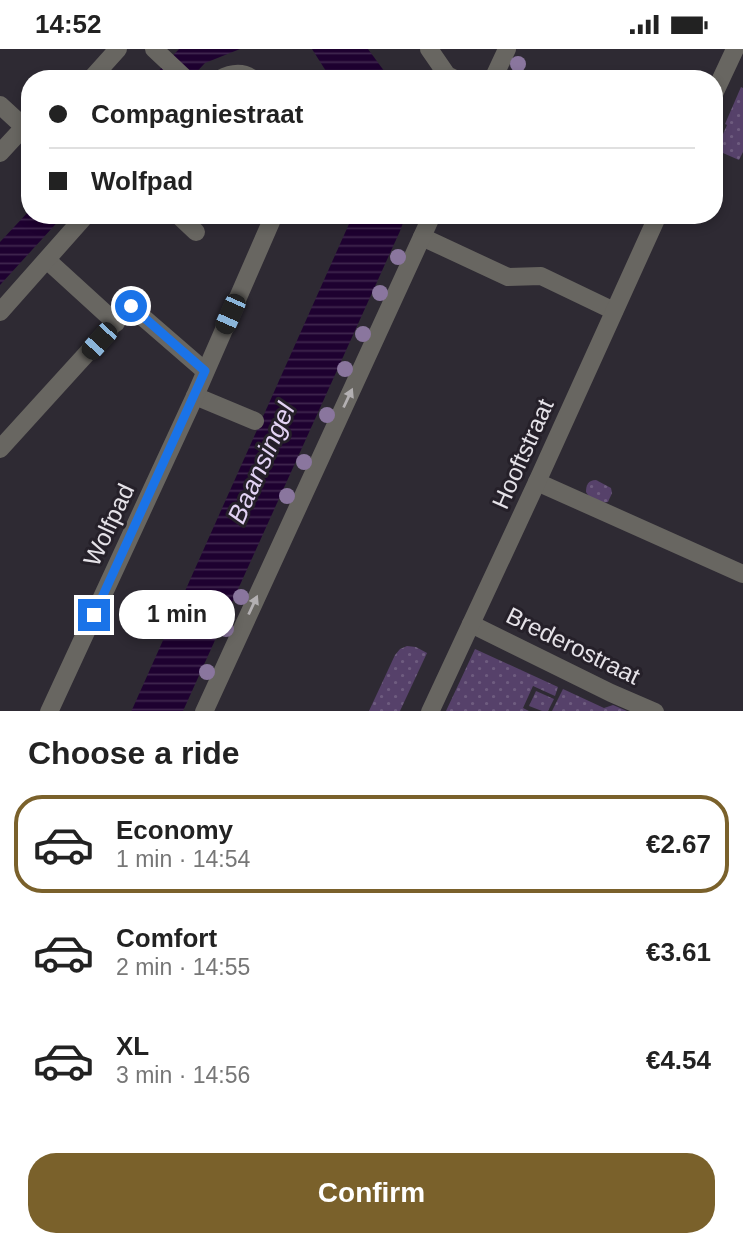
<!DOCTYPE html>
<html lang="en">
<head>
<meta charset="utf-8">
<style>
	:root { --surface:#fff; --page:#f2f2f2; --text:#222; --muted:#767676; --line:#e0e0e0; --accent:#7a612b }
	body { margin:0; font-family:Helvetica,sans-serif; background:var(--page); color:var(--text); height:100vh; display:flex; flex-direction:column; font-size:26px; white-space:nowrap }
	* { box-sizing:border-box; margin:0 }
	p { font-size:23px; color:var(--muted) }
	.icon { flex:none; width:38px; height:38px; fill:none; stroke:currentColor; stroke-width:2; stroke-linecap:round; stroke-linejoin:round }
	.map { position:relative; height:662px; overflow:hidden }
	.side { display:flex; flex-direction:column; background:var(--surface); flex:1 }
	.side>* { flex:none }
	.guide { position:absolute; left:21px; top:21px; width:702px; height:154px; border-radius:28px; box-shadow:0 4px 10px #0003; display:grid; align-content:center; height:154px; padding:0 28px; background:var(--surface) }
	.end { position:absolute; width:32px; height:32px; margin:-16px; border:9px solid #1a73e8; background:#fff; box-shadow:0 0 0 4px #fff }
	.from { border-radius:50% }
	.bubble { position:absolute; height:49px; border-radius:24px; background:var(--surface); box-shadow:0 4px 10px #0003; font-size:23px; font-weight:700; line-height:49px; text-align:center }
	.car { position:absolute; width:21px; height:42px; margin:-21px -10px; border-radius:9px; box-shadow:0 0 5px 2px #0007; background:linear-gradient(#222 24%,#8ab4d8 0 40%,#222 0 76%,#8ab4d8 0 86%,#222 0) }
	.guide b { display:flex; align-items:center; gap:24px; height:66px; font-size:26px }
	.guide b+b { border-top:2px solid var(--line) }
	.guide i { width:18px; height:18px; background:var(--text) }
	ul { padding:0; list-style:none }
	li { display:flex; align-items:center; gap:21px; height:98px; margin:0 14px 10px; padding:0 14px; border:4px solid transparent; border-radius:28px }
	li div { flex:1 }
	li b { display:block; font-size:26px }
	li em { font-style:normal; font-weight:700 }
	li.active { border-color:var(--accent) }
	li>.icon { width:63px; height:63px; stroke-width:1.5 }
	h2 { padding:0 28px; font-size:32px; line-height:84px }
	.primary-button { display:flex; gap:14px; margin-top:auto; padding:14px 28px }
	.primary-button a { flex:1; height:80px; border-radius:28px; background:var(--accent); color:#fff; font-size:28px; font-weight:700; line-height:80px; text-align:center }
	.status { display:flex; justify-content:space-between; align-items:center; height:49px; padding:0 35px; background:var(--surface); direction:ltr }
	.status svg { height:19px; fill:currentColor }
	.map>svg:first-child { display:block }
	.grass { fill:url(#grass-dots) }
	.water { fill:url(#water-rules) }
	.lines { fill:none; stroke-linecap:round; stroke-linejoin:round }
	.street { stroke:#686661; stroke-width:18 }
	.tree { fill:#8a769e }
	.oneway { fill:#b3b0b2 }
	.route { stroke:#1a73e8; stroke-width:9 }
	.labels { text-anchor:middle; stroke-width:6; stroke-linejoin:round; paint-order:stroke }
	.street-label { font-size:24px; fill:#e5e2e8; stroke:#252029 }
	.water-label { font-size:26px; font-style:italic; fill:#e3d3f4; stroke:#252029 }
</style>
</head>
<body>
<div class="status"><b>14:52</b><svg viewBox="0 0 49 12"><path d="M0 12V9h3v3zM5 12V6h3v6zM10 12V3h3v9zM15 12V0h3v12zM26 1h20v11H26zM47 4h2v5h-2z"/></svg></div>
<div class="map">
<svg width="743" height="663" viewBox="0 0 743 663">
	<defs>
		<pattern id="grass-dots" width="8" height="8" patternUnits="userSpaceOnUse" patternTransform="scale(1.75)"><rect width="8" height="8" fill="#56416a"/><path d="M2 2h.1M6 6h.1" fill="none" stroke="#6e5c7f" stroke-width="1.8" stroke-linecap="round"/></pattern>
		<pattern id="water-rules" width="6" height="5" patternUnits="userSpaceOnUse" patternTransform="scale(1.75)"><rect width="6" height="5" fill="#1e0130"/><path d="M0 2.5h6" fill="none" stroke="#3f264e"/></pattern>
	</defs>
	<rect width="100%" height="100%" fill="#2e2a33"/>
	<g class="grass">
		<path d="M741 38 743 39V103L739 111 716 101 727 76 725 75Z"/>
		<path d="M596 431 611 439 612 444 608 453C600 455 590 450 586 443 586 436 588 431 596 431Z"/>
		<path d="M407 597 416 598 427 604 400 662H369L395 606 400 600Z"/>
		<path d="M475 600 558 638 555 647 533 637 523 659 529 662H446Z"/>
		<path d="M563 640 604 659 613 656 627 662H552Z"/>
		<path d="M536 642 554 650 548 662H542L529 657Z"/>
	</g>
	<g class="water">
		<path d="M179 0H240L205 14 190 30H151Z"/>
		<path d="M312 0H368L390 30H331Z"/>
		<path d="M30 161V166H64L0 236V193Z"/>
		<path d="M353 166H406L400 182 183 662 131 663Z"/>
	</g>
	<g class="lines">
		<g class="street">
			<path d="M154 0 186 30"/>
			<path d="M429 0 447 26 455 30"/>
			<path d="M91 30 118 0"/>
			<path d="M220 30C231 24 242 22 253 30"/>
			<path d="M493 30 507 0"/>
			<path d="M714 45 735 0"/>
			<path d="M0 56 24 78 0 104"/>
			<path d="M178 166 196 183"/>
			<path d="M422 188 508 228 541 227 614 262"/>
			<path d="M47 211 116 274"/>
			<path d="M0 263 86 166"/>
			<path d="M195 347 255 372"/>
			<path d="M0 400 130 257 205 322"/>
			<path d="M537 433 743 525"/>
			<path d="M471 575 611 644 655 663"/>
			<path d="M49 663 195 347 274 166"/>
			<path d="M204 663 432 166"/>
			<path d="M430 663 537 433 658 166"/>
		</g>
	</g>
	<g class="tree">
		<circle cx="518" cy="15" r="8"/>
		<circle cx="398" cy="208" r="8"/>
		<circle cx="380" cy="244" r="8"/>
		<circle cx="363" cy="285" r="8"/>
		<circle cx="345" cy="320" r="8"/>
		<circle cx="327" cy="366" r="8"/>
		<circle cx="304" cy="413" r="8"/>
		<circle cx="287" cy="447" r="8"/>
		<circle cx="241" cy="548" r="8"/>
		<circle cx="226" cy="580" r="8"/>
		<circle cx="207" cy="623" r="8"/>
	</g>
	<defs><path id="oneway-solid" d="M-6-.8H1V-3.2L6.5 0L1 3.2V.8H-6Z" transform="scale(1.75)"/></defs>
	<g class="oneway">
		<use href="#oneway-solid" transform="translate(348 349) rotate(-65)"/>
		<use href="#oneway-solid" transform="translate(253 556) rotate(-65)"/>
	</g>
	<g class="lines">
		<path class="route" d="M94 566 205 322 131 257"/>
	</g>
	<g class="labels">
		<g class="street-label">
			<text transform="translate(523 405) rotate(-66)" y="8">Hooftstraat</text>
			<text transform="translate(109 476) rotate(-65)" y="8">Wolfpad</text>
			<text transform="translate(573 597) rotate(26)" y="8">Brederostraat</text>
		</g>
		<g class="water-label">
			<text transform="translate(261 414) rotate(-66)" y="9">Baansingel</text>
		</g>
	</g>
</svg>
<i class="end from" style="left:131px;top:257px"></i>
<i class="end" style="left:94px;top:566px"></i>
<div class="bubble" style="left:119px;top:541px;width:116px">1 min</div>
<i class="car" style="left:230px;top:265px;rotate:204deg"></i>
<i class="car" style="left:99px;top:292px;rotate:222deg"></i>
<div class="guide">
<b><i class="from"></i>Compagniestraat</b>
<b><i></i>Wolfpad</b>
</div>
</div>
<section class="side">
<h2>Choose a ride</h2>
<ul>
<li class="active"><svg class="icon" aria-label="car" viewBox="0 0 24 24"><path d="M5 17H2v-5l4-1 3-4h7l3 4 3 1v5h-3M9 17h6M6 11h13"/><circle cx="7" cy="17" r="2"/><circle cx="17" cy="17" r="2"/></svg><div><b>Economy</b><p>1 min · 14:54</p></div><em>€2.67</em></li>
<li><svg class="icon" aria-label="car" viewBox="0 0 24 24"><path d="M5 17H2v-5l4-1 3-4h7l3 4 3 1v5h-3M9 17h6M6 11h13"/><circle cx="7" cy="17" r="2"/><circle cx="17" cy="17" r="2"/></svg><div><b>Comfort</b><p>2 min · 14:55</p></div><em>€3.61</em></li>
<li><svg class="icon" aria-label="car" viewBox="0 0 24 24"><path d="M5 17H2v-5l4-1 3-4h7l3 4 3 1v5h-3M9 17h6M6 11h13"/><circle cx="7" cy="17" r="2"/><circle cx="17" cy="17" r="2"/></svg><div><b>XL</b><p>3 min · 14:56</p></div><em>€4.54</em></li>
</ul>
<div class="primary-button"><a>Confirm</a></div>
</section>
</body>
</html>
